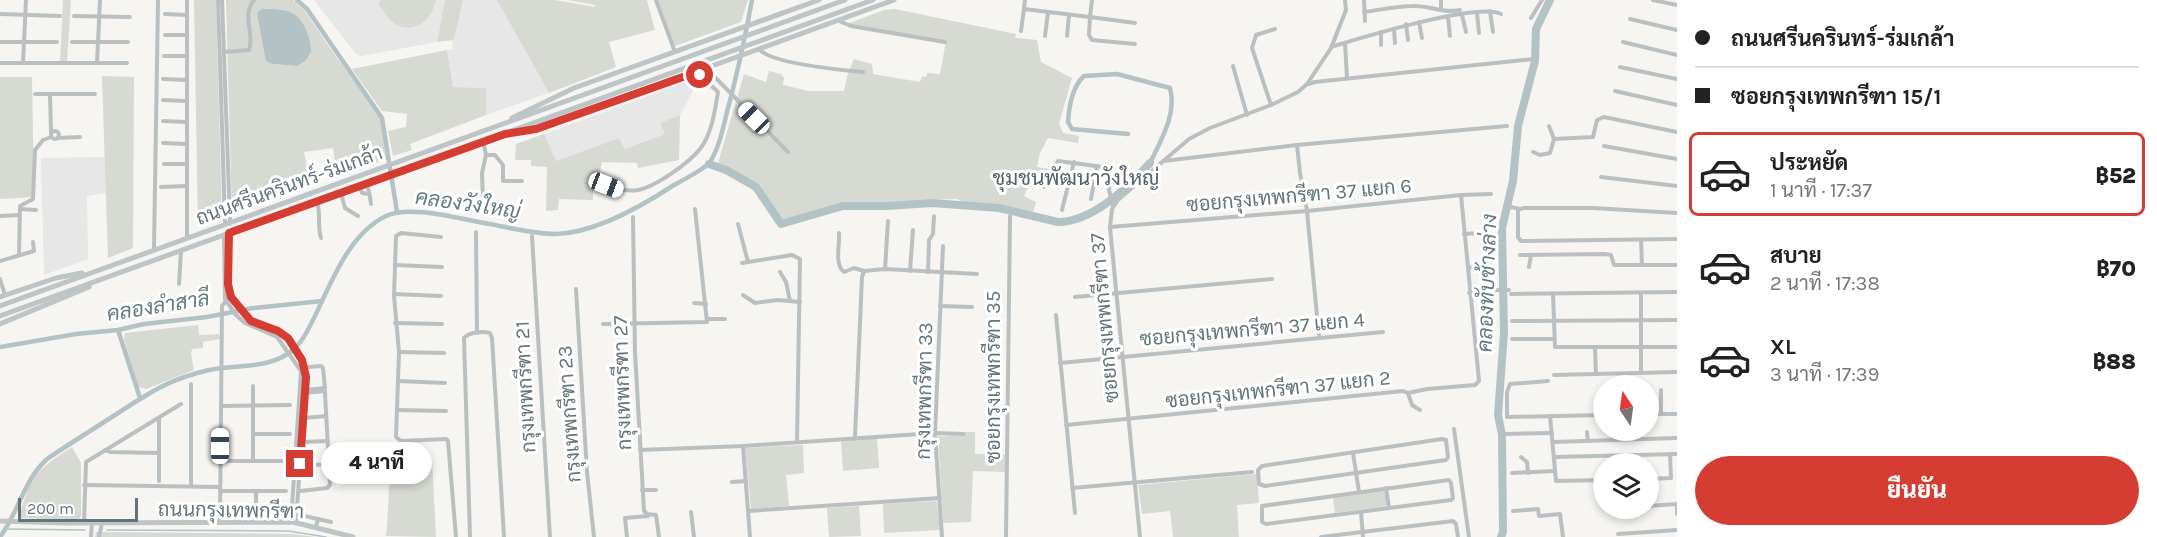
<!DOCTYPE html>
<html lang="th">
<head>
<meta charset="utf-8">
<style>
	:root { --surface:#fff; --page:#f2f2f2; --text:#222; --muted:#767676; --line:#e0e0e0; --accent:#d63d32 }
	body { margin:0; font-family:Karla,Sarabun,sans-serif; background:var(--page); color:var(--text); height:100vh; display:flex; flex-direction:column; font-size:22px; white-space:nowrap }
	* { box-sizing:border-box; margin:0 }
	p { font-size:20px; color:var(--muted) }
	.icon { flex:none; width:33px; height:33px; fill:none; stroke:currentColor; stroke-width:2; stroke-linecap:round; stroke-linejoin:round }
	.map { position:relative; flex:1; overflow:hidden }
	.sheet { display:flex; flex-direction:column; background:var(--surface); width:480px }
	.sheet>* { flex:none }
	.hud { display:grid; align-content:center; height:132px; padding:0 18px; background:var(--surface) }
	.needle { width:39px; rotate:347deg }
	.fabs { position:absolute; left:1593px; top:375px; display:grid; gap:12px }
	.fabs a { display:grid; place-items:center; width:66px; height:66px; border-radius:50%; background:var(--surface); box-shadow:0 3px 9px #0003; font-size:30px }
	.scale { position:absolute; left:18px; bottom:15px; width:120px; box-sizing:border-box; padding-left:6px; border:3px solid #63757b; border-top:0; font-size:16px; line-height:21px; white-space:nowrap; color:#63757b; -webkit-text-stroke:4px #fff; paint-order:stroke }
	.end { position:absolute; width:27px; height:27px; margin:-14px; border:8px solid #d63d32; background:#fff; box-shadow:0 0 0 3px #fff }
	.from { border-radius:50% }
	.bubble { position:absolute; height:42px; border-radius:21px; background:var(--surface); box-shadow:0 3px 9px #0003; font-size:20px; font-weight:800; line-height:42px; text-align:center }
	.car { position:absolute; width:18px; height:36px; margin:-18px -9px; border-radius:8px; box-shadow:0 0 4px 2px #0007; background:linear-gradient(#fff 24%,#345 0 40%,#fff 0 76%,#345 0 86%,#fff 0) }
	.hud b { display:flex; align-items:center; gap:21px; height:57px; font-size:22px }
	.hud b+b { border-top:2px solid var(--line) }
	.hud i { width:15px; height:15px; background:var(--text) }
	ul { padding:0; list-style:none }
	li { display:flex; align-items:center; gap:18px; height:84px; margin:0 12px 9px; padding:0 6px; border:3px solid transparent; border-radius:9px }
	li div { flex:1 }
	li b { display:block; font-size:22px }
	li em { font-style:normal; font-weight:800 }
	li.active { border-color:var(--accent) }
	li>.icon { width:54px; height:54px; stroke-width:1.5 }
	.action { display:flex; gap:12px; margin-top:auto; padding:12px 18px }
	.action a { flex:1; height:69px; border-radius:36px; background:var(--accent); color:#fff; font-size:24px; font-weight:800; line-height:69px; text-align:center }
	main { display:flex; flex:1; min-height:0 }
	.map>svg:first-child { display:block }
	.built { fill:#e6e7e6 }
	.green { fill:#d6dad2; fill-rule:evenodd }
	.water { fill:#b3c2c4 }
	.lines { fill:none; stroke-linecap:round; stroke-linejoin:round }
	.stream { stroke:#b3c2c4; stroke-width:1.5 }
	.canal { stroke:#b3c2c4; stroke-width:4.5 }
	.river { stroke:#b3c2c4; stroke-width:8 }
	.minor { stroke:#bac0c2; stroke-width:4 }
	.major { stroke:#bdc5c7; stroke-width:5 }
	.route { stroke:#d63d32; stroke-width:8 }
	.labels { text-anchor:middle; stroke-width:6; stroke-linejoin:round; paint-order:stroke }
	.street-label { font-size:20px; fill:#63757b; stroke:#fff }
	.neighbourhood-label { font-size:21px; fill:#546267; stroke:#fff }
	.water-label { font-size:21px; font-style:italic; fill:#637b7e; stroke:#fff }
</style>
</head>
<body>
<main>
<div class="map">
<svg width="1677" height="537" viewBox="0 0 1677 537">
	<rect width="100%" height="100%" fill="#f6f5f2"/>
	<g class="built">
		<path d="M314 0H445L437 42 361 56 355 53Z"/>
		<path d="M463 0H497L549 93 486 115 485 88 453 87 447 50 453 49 452 40H454Z"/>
		<path d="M700 77 680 115 661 123 665 134 625 149 619 138 556 161 544 134Z"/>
		<path d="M105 157 106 193 87 196 88 259 44 275 41 158Z"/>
	</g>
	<g class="green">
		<path d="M63 0H71L67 62H60Z"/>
		<path d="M194 0H216L222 217 198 226Z"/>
		<path d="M226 0H293L305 11 332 51 375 109 381 120 388 159 337 175 333 148 304 152 310 185 232 213ZM268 9 273 11 297 66 272 64Z"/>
		<path d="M380 0H436C433 19 413 36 394 23 387 19 384 10 379 5Z"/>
		<path d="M445 0H463L454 40 437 42Z"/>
		<path d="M497 0H555L595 7V5L568 0H647L655 30 609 42 616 67 549 93Z"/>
		<path d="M658 0H748L741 22 675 46Z"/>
		<path d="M895 9 1016 34 1015 38 1037 40 1041 62 1072 78 1059 124 1063 133 1079 136 1078 143 1048 138 1040 153 1037 167 1050 169 1045 180 1037 179 1034 187H1028L1024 196 1036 202 1033 212 967 203 957 199 915 200 904 204H838L781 221 756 184 718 163 744 74 766 82 769 71 781 74 784 78 783 85 809 91H844L848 73 854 59 872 64 873 74 920 82 922 76 926 77 927 73 940 74 946 41 847 24 884 10Z"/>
		<path d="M447 50 453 87 486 88V115L410 144 412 150 393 156 388 131 406 127 407 114 382 111 352 69Z"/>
		<path d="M102 76 134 77 133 248 108 258Z"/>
		<path d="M0 77H32L34 197 0 199Z"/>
		<path d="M680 115 679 160 638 168 637 163 602 162 598 182 593 183V200L559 199 558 210 546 211 547 167 531 166V160H515L516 144 544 134 556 161 619 138 625 149 665 134 660 123Z"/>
		<path d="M198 325 199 335 219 334 220 339 203 342V348L192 349 191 354 194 370 146 389 138 387 124 339 125 333Z"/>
		<path d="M966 432H975V454L1005 455V472L973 471 971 522 943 523 938 436 966 435Z"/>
		<path d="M877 438 879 468 843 471 841 441Z"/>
		<path d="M803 445 804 473 786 475 789 506 751 509 745 448Z"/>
		<path d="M72 447 81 463V516L78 520 19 518C22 507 25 496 29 486 37 469 57 457 72 447Z"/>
		<path d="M392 457 432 459 436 537 386 536C389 509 388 484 392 457Z"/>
		<path d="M1257 474 1259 503 1237 505 1239 537H1173L1170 511 1142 514 1138 485Z"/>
		<path d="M1385 491 1387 506 1335 513 1333 498Z"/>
		<path d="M937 501 940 530 884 533 883 504Z"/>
		<path d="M859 506 861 536 829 537 827 508Z"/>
		<path d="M96 532 293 534 316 537H95Z"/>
	</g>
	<path class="water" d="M262 9C270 9 287 9 294 14 305 21 311 40 311 52L305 61 297 66 272 64 266 61 257 13Z"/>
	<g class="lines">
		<g class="stream">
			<path d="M6 529 85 530"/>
			<path d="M107 530 288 531 326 537"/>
		</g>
		<g class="canal">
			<path d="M297 0 307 9 382 118 397 212"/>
			<path d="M1128 134 1072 129 1068 122C1069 106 1072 87 1084 76L1117 74 1170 88C1177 114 1161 140 1150 163"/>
			<path d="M118 330 140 398"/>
			<path d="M0 347 76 334 118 330 144 324 207 317 253 308 322 301"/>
			<path d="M0 537C19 512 23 481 47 459 69 444 92 430 115 415 149 393 169 379 209 370 238 364 272 370 295 348 305 339 309 327 315 316 332 281 349 234 386 216 410 204 463 220 490 224 511 228 534 234 556 234 595 233 642 206 674 185 683 180 705 169 710 162 719 148 723 128 727 112 737 75 745 38 752 0"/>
		</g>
		<g class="river">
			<path d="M709 164 726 170 756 187 781 224 843 206H887L932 203 999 208 1058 222C1092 222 1129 187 1150 163"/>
			<path d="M1501 537 1503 532 1502 435 1498 415 1504 333 1502 228 1513 181 1518 126 1535 61 1536 29 1550 0"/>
		</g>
		<g class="minor">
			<path d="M218 0 225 223"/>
			<path d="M222 0 230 221"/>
			<path d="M656 0 675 52"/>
			<path d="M1364 0 1365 21"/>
			<path d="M1653 0 1677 5"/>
			<path d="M1024 9 1025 0"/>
			<path d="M1441 10V0"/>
			<path d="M1490 11 1493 32"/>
			<path d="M1364 12C1380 10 1397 6 1413 6 1429 5 1443 14 1460 10"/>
			<path d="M1477 13 1479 33"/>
			<path d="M0 14 60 16"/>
			<path d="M165 14 187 15"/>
			<path d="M1462 15 1466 32"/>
			<path d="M74 16 130 17"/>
			<path d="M1448 17 1450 36"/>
			<path d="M1531 18 1542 0"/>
			<path d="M1630 19 1677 30"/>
			<path d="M839 21 851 26 945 42"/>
			<path d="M1419 22 1422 38"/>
			<path d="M1406 24 1408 40"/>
			<path d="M1394 29 1395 43"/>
			<path d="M1021 31 1024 9 1090 17 1092 0"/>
			<path d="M1381 32V45"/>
			<path d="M165 35H187"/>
			<path d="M1045 36 1048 12"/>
			<path d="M1067 36 1069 15"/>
			<path d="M0 42H57"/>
			<path d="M72 42H128"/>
			<path d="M1623 42 1677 55"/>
			<path d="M1345 43 1347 78"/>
			<path d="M1135 44 1092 40 1089 35 1090 17 1135 23"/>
			<path d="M1331 47C1360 38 1478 2 1501 14"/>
			<path d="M760 50C774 64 841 70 863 72"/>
			<path d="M224 52 249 50C255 33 241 16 254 0"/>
			<path d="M164 56H187"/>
			<path d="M0 63H127"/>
			<path d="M23 63 26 0"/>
			<path d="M97 63 100 0"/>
			<path d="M1233 66 1247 115"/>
			<path d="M1620 67 1677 79"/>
			<path d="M707 69 788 152"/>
			<path d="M163 79 187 80"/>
			<path d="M1308 84 1315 82 1534 59"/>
			<path d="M1615 91 1677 105"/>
			<path d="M35 94H95"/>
			<path d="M50 94 51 133"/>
			<path d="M163 100 186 101"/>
			<path d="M1271 105 1252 48 1256 35 1275 29"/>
			<path d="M163 121 186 122"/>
			<path d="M1549 126 1554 139 1593 137 1597 120 1604 117 1677 132"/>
			<circle cx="55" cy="135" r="4"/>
			<path d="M58 138 80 137"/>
			<path d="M163 143 186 144"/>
			<path d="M1297 145 1300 173 1307 211 1319 337"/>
			<path d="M1604 146 1677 159"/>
			<path d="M1533 152 1540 155 1550 153 1554 139"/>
			<path d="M486 155H495L503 165V181H522"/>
			<path d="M1164 161 1297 145 1507 126"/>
			<path d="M164 164H186"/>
			<path d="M1601 177 1677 186"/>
			<path d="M602 179 606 185C616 189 626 192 638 190 655 187 689 163 700 149 712 134 715 110 718 92L697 72"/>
			<path d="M366 184 369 191 371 204"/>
			<path d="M359 186 362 193 369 194"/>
			<path d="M161 187 186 186"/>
			<path d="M1044 187 1058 161 1111 168 1109 190 1113 206"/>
			<path d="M341 193 345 208 358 216"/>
			<path d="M1091 199 1097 166"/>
			<path d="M317 201C321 214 317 225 321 238"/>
			<path d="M483 202 482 173 486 155 483 141"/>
			<path d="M1506 206 1520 209"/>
			<path d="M20 209 36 210"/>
			<path d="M1062 210 1074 162"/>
			<path d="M1677 213 1593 208H1523L1518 210V237L1521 241 1677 239"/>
			<path d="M0 216 20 215"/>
			<path d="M633 217 635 352 644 511 647 514 656 515 659 537"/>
			<path d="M738 224 748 262"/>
			<path d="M1110 227 1307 211 1461 195 1491 194"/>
			<path d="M476 232 477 333"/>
			<path d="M839 233C840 245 834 264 844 272L854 268 864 271"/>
			<path d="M229 234 228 284 231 297 251 320 278 331 288 337 304 364 305 390 296 523"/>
			<path d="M1464 234 1479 233 1481 236"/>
			<path d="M224 235 225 299 236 315 245 323 277 337 301 371 291 522"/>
			<path d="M532 236 550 537"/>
			<path d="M187 237V0"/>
			<path d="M441 237 401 233 396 236 394 296 399 352 396 437 401 441 446 439 448 441 456 537"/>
			<path d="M1641 240 1642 265H1677"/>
			<path d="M154 249 158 0"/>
			<path d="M19 255 20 206 33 199 35 150 43 140 51 137"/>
			<path d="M1520 255 1605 254 1611 255 1614 265H1642"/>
			<path d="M0 261 34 251 33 242"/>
			<path d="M742 263 792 255 800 259 797 442"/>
			<path d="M395 265 442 267"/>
			<path d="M1529 267 1531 255"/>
			<path d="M1468 268 1477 267 1484 261"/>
			<path d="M885 269 888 221"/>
			<path d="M910 271 913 230"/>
			<path d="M780 272 786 282 790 301"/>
			<path d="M928 272 929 240 933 234 934 216"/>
			<path d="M0 279 5 295"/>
			<path d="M179 284 181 251"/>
			<path d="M576 289 587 472 594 537"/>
			<path d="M1469 293 1490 290H1509"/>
			<path d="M394 294 441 296"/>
			<path d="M1511 294 1677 292"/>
			<path d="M1553 294 1555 347H1677"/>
			<path d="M743 295 755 303 778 300 800 302"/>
			<path d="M1075 297 1272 279"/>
			<path d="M694 303 706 304"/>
			<path d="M940 306 972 307"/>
			<path d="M1056 315 1075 513"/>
			<path d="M708 319H725"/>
			<path d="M1512 321 1677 320"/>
			<path d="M395 323 442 324"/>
			<path d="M603 324 707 322 695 209"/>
			<path d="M1512 339H1554"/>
			<path d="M1595 348 1596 374"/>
			<path d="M399 352 444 353"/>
			<path d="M1060 363 1383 332"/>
			<path d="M1641 373V293"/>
			<path d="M1554 375 1677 372"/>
			<path d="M398 381 445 383"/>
			<path d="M1548 381 1510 384 1507 392V417L1604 415"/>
			<path d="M191 384V486"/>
			<path d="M306 390 325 388 323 368 321 366 308 367"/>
			<path d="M304 393 325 391"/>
			<path d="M1408 393 1427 389 1475 385 1479 381 1461 195"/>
			<path d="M221 406 290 405"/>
			<path d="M397 410 446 411"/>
			<path d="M1648 414H1677"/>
			<path d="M1661 414V390"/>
			<path d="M1550 416 1556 481 1604 480"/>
			<path d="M304 418 326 416"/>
			<path d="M1066 425 1403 391 1408 393 1412 405 1420 410"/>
			<path d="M1454 429 1469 537"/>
			<path d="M1587 432 1588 441"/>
			<path d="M253 434H290"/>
			<path d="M1505 434 1552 433"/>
			<path d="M855 437 862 277 864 271 885 269 977 274"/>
			<path d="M1442 439 1446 440 1448 457 1446 460 1265 486 1259 484 1258 470 1262 466Z"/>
			<path d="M303 442 328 441"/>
			<path d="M1553 442 1677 438"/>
			<path d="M743 446 750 537"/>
			<path d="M105 450 110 452 159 453"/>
			<path d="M640 450 743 446 935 433 964 434"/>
			<path d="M1353 453 1359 492"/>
			<path d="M1521 457 1527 462 1528 473"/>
			<path d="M1554 457 1677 454"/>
			<path d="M220 461H288"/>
			<path d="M253 461V386"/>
			<path d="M301 466 329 464"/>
			<path d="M1512 473 1554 471"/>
			<path d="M1648 479 1671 478 1670 454"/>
			<path d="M1449 480 1451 483 1453 498 1451 500 1266 524 1262 522V506Z"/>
			<path d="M159 481V418"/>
			<path d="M732 482 746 481"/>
			<path d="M84 485 220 487"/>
			<path d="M1072 488 1252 472"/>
			<path d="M1386 488 1389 508"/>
			<path d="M642 490H656"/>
			<path d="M220 491H286"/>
			<path d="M300 491 327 488 330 485 325 393"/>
			<path d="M1677 504V514"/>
			<path d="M1648 506 1677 504"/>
			<path d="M748 511 940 498"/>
			<path d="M1513 511 1538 509 1539 516 1560 514 1563 537"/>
			<path d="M691 512 694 537"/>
			<path d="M1361 512 1363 537"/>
			<path d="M300 515 318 519"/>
			<path d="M256 522V491"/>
			<path d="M84 523 86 462 181 404"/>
			<path d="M220 523 222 306 226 301"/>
			<path d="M316 527 318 519 331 522"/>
			<path d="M1618 534 1677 530"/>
			<path d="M91 537 92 523"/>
			<path d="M99 537 102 523"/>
			<path d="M470 537 464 338C469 332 483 331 490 333L492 338 504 537"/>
			<path d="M627 537 625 518 648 516"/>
			<path d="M942 537 935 433 943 246"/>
			<path d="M1006 537 1010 216"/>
			<path d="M1140 537 1110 227 1112 209 1118 200 1189 139 1210 128 1271 105 1298 92 1307 84 1331 48 1346 10 1345 0"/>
			<path d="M1321 537 1453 521 1456 524 1458 537"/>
		</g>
		<g class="major">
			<path d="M512 118 574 88 819 0"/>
			<path d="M512 133 535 129 615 101 894 0"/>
			<path d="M0 297 56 278 82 273"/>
			<path d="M0 306 845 0"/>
			<path d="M0 316 873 0"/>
			<path d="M0 324 89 287"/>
			<path d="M0 521 64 523 293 522 353 537"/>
		</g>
	</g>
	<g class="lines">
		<path class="route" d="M300 464 306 377 302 360 288 338 278 331 251 321 231 297 228 284 229 233 505 134 536 129 697 72 700 75"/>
	</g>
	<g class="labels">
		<g class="street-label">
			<text transform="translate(289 185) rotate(-20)" y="7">ถนนศรีนครินทร์-ร่มเกล้า</text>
			<text transform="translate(1299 195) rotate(-5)" y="7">ซอยกรุงเทพกรีฑา 37 แยก 6</text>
			<text transform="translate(1104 318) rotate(-95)" y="7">ซอยกรุงเทพกรีฑา 37</text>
			<text transform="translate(1252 329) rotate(-5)" y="7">ซอยกรุงเทพกรีฑา 37 แยก 4</text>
			<text transform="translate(993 377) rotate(-90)" y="7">ซอยกรุงเทพกรีฑา 35</text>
			<text transform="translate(622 383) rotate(-92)" y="7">กรุงเทพกรีฑา 27</text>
			<text transform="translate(525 387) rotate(-93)" y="7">กรุงเทพกรีฑา 21</text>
			<text transform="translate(1278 389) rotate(-6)" y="7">ซอยกรุงเทพกรีฑา 37 แยก 2</text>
			<text transform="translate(924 391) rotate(-89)" y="7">กรุงเทพกรีฑา 33</text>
			<text transform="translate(569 414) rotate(-94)" y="7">กรุงเทพกรีฑา 23</text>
			<text transform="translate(231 510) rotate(1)" y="7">ถนนกรุงเทพกรีฑา</text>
		</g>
		<g class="neighbourhood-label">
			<text x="1076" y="185">ชุมชนพัฒนาวังใหญ่</text>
		</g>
		<g class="water-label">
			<text transform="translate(468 204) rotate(8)" y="7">คลองวังใหญ่</text>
			<text transform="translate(1487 283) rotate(-88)" y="7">คลองทับช้างล่าง</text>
			<text transform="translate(158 306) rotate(-9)" y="7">คลองลำสาลี</text>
		</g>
	</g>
</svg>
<div class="fabs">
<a><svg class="needle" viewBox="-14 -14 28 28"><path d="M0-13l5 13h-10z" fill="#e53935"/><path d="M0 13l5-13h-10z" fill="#767676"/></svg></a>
<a><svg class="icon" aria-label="layers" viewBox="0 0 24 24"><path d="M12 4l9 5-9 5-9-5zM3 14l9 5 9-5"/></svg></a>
</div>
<div class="scale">200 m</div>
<i class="end from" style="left:700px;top:75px"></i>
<i class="end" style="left:300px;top:464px"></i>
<div class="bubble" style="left:321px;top:442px;width:111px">4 นาที</div>
<i class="car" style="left:754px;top:118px;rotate:315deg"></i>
<i class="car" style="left:606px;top:185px;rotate:111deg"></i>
<i class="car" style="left:220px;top:446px;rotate:0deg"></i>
</div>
<section class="sheet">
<div class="hud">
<b><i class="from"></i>ถนนศรีนครินทร์-ร่มเกล้า</b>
<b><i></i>ซอยกรุงเทพกรีฑา 15/1</b>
</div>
<ul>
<li class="active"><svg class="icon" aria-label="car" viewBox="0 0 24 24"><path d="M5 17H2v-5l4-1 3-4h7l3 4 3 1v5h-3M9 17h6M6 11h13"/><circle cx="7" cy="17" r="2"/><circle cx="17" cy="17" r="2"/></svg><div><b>ประหยัด</b><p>1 นาที · 17:37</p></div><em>฿52</em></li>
<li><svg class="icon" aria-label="car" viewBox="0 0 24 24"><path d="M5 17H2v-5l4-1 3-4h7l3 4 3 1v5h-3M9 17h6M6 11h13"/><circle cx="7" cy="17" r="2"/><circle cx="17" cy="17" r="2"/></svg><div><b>สบาย</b><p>2 นาที · 17:38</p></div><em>฿70</em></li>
<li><svg class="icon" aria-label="car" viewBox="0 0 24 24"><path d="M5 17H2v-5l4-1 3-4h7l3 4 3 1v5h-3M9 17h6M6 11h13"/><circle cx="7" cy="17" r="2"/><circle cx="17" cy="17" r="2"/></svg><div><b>XL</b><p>3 นาที · 17:39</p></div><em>฿88</em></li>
</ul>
<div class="action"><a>ยืนยัน</a></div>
</section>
</main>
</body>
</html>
